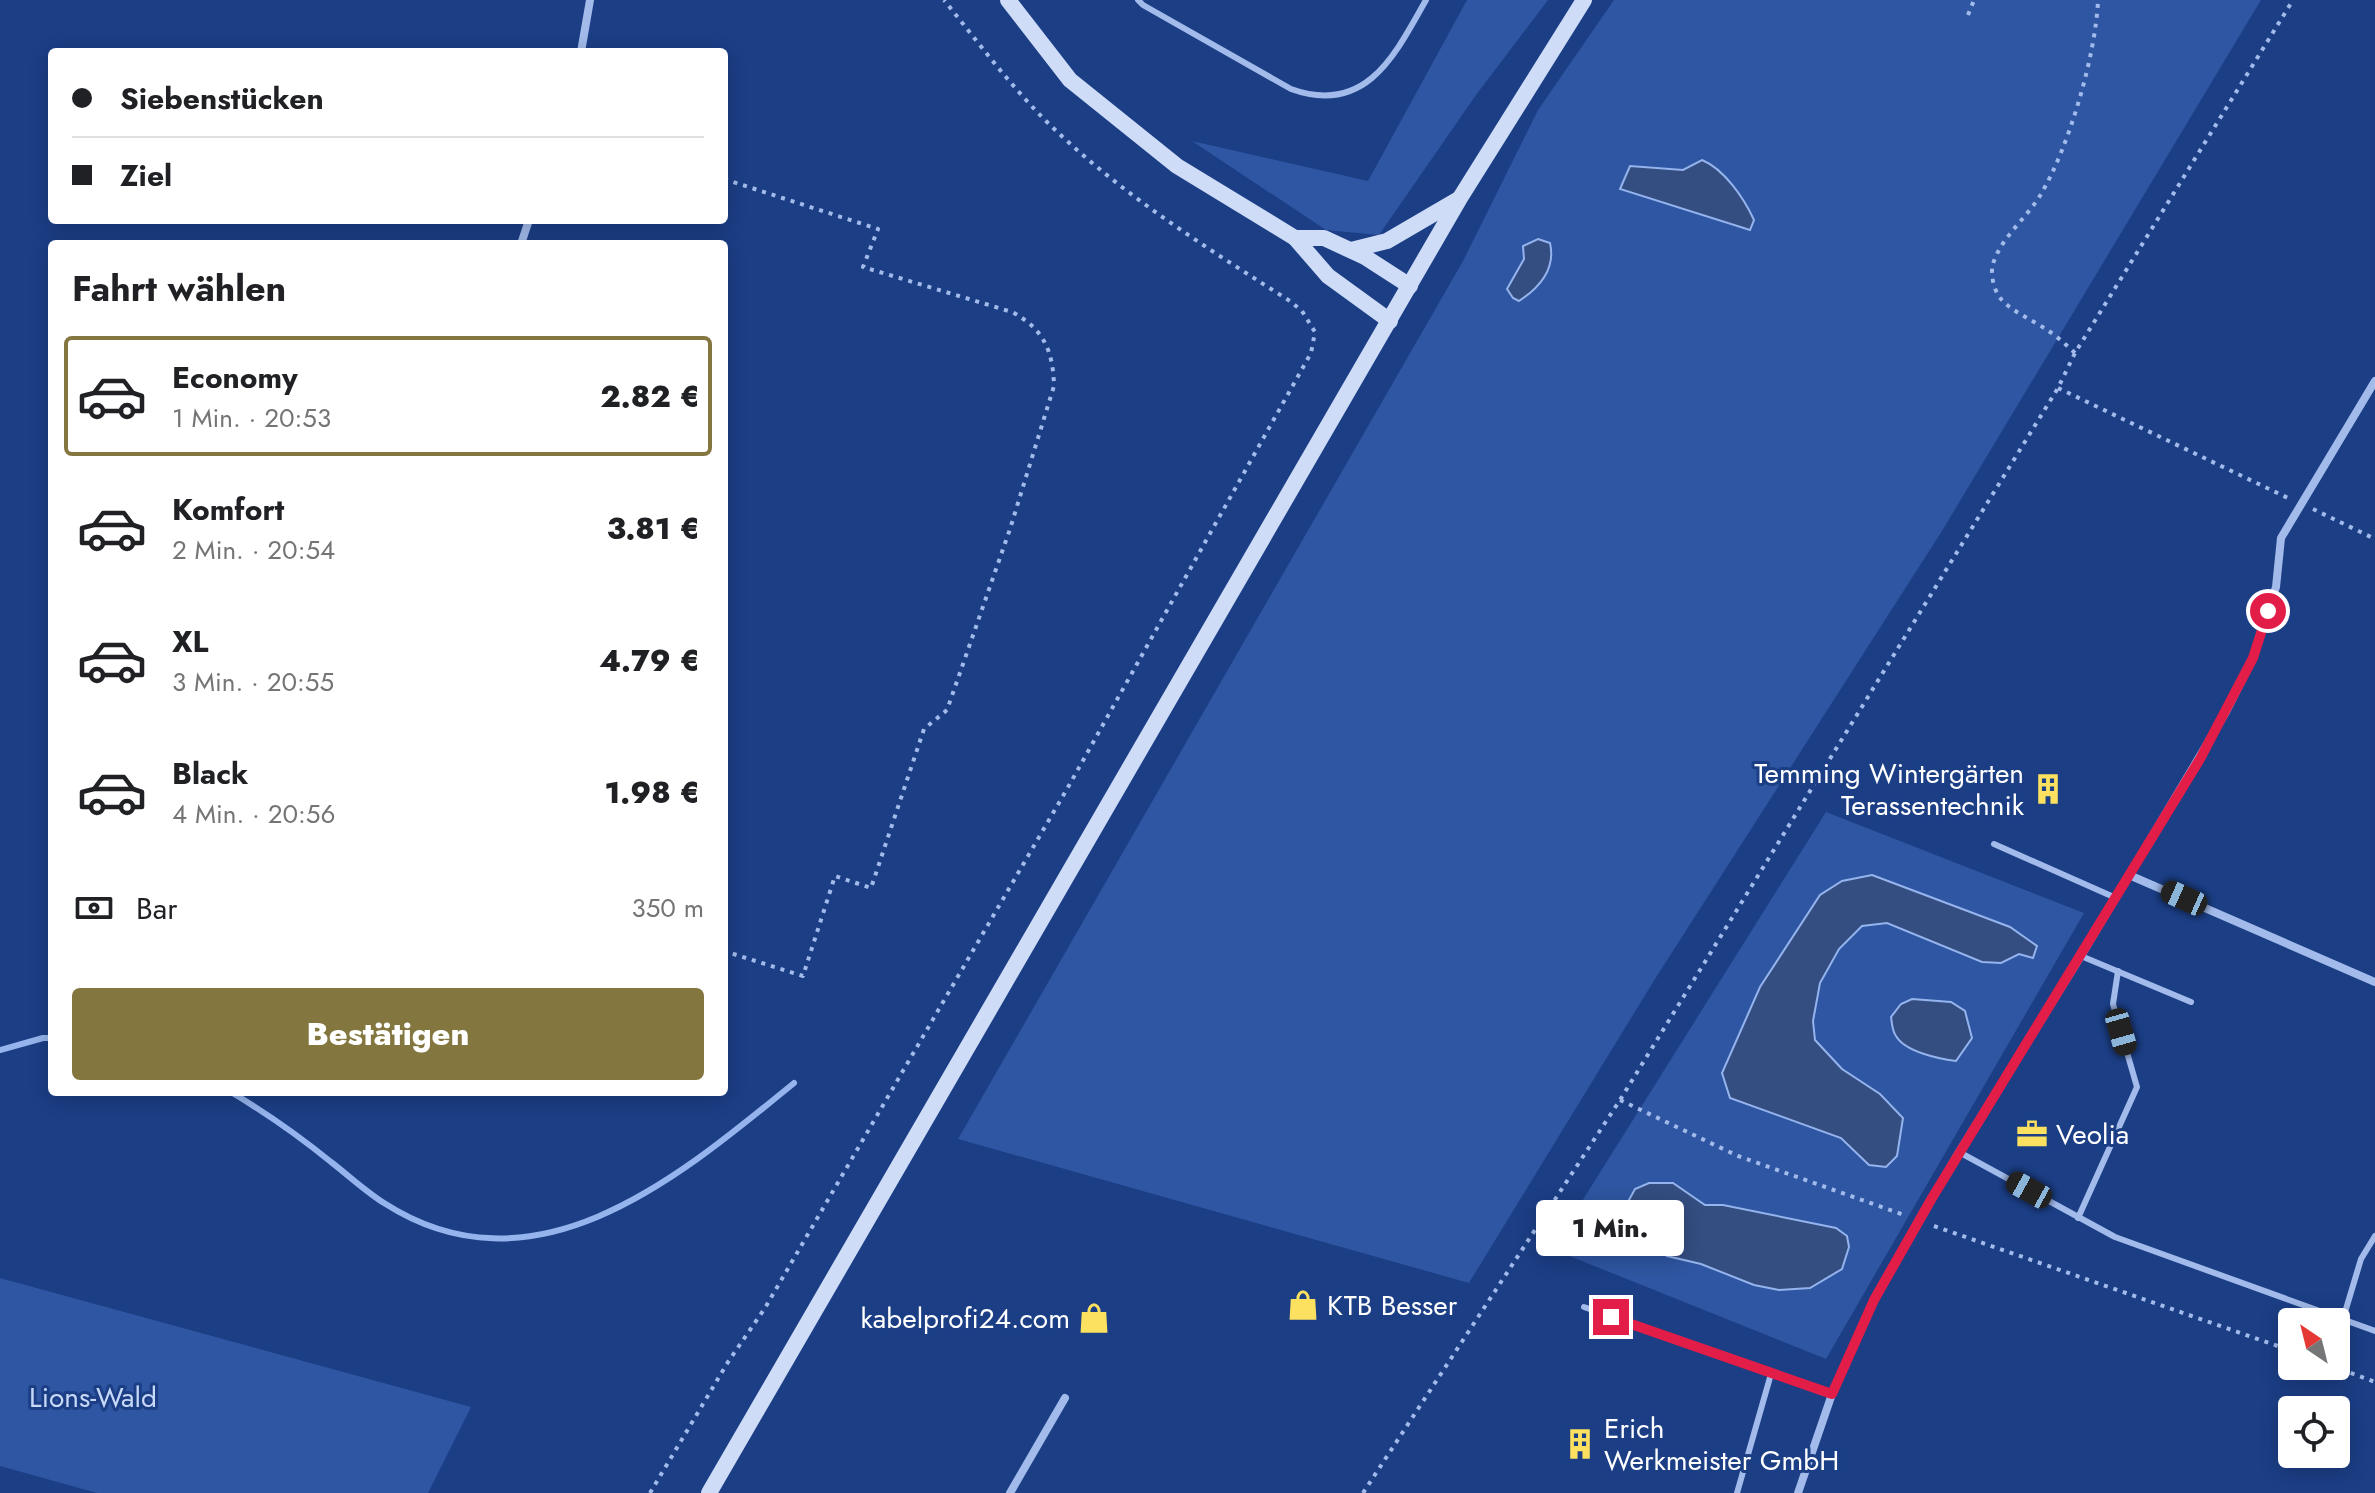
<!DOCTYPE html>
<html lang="de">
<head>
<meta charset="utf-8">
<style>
	:root { --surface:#fff; --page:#f6f6f6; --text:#202124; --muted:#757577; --line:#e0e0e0; --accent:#83773f }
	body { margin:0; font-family:Jost,sans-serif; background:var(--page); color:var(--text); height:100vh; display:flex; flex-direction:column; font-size:30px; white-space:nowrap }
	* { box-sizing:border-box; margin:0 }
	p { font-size:26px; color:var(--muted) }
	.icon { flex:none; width:44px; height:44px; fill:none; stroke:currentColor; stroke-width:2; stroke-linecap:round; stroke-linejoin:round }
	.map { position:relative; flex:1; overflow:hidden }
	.sheet { position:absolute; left:48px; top:240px; width:680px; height:856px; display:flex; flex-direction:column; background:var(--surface); border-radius:8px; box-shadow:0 4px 20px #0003 }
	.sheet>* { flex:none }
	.banner { position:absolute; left:48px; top:48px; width:680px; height:176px; border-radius:8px; box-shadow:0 4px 20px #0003; display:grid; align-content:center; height:176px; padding:0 24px; background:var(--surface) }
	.needle { width:52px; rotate:325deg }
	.tools { position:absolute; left:2278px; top:1308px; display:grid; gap:16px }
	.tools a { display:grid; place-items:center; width:72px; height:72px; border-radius:8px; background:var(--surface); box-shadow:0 4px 20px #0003; font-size:40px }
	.end { position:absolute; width:36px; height:36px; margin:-18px; border:10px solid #e11d48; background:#fff; box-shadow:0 0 0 4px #fff }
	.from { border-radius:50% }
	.bubble { position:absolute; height:56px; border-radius:8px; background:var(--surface); box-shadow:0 4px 20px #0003; font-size:26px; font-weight:800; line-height:56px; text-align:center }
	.car { position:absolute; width:24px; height:48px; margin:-24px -12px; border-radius:10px; box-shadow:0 0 6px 2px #0007; background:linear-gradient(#222 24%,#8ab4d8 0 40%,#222 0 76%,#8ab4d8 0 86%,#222 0) }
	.banner b { display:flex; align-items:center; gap:28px; height:76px; font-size:30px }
	.banner b+b { border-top:2px solid var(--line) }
	.banner i { width:20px; height:20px; background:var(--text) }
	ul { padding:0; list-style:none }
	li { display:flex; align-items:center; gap:24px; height:120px; margin:0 16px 12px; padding:0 8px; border:4px solid transparent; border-radius:8px }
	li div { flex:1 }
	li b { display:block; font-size:30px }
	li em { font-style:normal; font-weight:800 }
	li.selected { border-color:var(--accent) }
	li>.icon { width:72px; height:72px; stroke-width:1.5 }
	h2 { padding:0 24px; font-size:36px; line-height:96px }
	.pay { display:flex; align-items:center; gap:20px; height:88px; padding:0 24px; font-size:30px }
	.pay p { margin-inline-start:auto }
	.primary-button { display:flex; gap:16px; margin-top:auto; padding:16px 24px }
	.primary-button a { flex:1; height:92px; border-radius:8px; background:var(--accent); color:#fff; font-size:32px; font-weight:800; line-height:92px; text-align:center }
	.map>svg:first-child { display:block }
	.green { fill:#2f56a2; fill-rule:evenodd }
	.water { fill:#344e82; stroke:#95b4ed; stroke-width:2 }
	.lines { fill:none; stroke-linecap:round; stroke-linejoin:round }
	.stream { stroke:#95b4ed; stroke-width:6 }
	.path { stroke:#a2bbeb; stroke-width:4; stroke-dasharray:4 6; stroke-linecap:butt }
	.service { stroke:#a2bbeb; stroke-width:6 }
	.minor { stroke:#a2bbeb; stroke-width:8 }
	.secondary { stroke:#cedcf8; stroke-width:16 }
	.route { stroke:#e11d48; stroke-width:10 }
	.labels { text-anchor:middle; stroke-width:6; stroke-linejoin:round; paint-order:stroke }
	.poi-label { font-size:28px; fill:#fff; stroke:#1b3e85; text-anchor:start }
	.park-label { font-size:28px; fill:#c7d8f8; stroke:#1b3e85 }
</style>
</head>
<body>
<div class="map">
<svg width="2375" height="1493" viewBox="0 0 2375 1493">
	<rect width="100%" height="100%" fill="#1b3e85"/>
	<g class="green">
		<path d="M1467 0H1548L1476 95 1379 235 1326 230 1192 141 1368 181Z"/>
		<path d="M1614 0H2261L1942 531 1655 979 1469 1283 958 1139 1463 261 1538 110Z"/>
		<path d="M1826 812 2084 913 1826 1359 1552 1249ZM1873 875 2010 927 2026 940C1993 1007 1909 902 1862 926 1834 940 1804 1010 1815 1039 1822 1058 1863 1082 1880 1094L1869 1165 1841 1138 1730 1098ZM1673 1183 1705 1205 1836 1228 1701 1264 1667 1256Z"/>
		<path d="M0 1278 471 1407 428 1493H97L0 1466Z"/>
	</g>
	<g class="water">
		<path d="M1702 160C1724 169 1744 198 1754 220L1750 230 1620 189 1630 166 1683 170Z"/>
		<path d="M1538 239 1550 243C1556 269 1539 288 1519 301L1513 298 1507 289 1524 259 1523 246Z"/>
		<path d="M1872 875 2010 927 2037 946 2033 958 2019 954 2001 963 1982 962 1887 923 1862 926 1839 949 1820 983 1813 1021 1815 1040 1842 1069 1880 1094 1903 1118 1897 1156 1886 1167 1869 1165 1841 1138 1730 1098 1722 1073 1760 987 1820 895 1842 881Z"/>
		<path d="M1912 999 1951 1002 1965 1011 1972 1038 1956 1061C1940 1059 1905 1052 1896 1036 1892 1031 1892 1023 1891 1017L1901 1004Z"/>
		<path d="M1649 1183H1673L1705 1205H1723L1836 1228 1847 1236 1849 1247 1842 1269 1810 1288 1779 1290 1754 1285 1701 1264 1667 1256 1631 1231 1624 1209 1635 1189Z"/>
	</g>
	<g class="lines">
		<g class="stream">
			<path d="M0 1050 43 1038H52"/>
			<path d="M231 1092C266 1113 299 1136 331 1162 348 1175 365 1191 384 1203 535 1300 679 1177 794 1083"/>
		</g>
		<g class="path">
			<path d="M1968 15 1974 0"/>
			<path d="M724 179 878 229 863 267 1012 312C1044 329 1053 351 1054 386L1010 529 947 710 924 729 871 888 835 876 803 976 724 951"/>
			<path d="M2075 353C2066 345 2057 336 2047 330 2033 320 2012 312 2001 299 1994 291 1990 274 1993 264 2001 237 2028 217 2041 194 2069 147 2096 54 2098 0"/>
			<path d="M2058 388 2290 499"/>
			<path d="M2313 509 2375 539"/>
			<path d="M1620 1100 1738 1156 1907 1216"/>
			<path d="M1934 1226 2292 1351"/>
			<path d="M2332 1366 2375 1382"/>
			<path d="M650 1493 728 1362 765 1308 1067 789 1311 353 1315 332 1302 311 1290 301C1205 247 1119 193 1046 121 1009 84 977 41 944 0"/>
			<path d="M1363 1493 1620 1100 2058 388 2075 353 2293 0"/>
		</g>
		<g class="service">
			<path d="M1138 0 1143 5 1291 89C1366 116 1395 55 1426 0"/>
			<path d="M1994 844 2116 898"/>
			<path d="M2081 956 2191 1002"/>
			<path d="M1959 1152 2115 1237 2375 1331"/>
			<path d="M2078 1218 2137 1087 2113 1004 2118 971"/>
			<path d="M1584 1307 1832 1394"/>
			<path d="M2343 1319 2361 1259 2375 1236"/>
			<path d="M1737 1493 1771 1374"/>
		</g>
		<g class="minor">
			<path d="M581 52 590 0"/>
			<path d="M521 244 529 220"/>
			<path d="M2129 875 2375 982"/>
			<path d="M1010 1493 1065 1398"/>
			<path d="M1798 1493 1832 1394 1874 1300 1959 1152 2081 956 2226 712 2253 658 2276 587 2281 538 2375 381"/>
		</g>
		<g class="secondary">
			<path d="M1008 0 1070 80 1177 166 1295 238 1328 276 1390 321"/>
			<path d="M1295 238H1324L1365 257 1410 286"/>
			<path d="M1351 250 1387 241 1459 199"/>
			<path d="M709 1493 1460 198 1584 0"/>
		</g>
	</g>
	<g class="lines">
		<path class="route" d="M1611 1317 1832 1394 1874 1300 1932 1198 2200 759 2253 658 2268 611"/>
	</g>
	<defs>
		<symbol id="building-bare" viewBox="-9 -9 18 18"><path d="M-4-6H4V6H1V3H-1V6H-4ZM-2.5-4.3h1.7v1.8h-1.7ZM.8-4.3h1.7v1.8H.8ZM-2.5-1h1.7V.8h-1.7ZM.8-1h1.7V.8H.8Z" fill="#fce05f" stroke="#1b3e85" stroke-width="2.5" paint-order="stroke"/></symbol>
		<symbol id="office-bare" viewBox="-9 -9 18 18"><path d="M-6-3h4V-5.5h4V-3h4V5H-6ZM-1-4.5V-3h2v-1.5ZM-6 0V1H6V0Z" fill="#fce05f" stroke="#1b3e85" stroke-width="2.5" paint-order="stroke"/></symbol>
		<symbol id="shop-bare" viewBox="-9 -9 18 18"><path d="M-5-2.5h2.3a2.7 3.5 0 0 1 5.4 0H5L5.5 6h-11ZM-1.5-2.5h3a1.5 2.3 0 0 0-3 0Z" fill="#fce05f" stroke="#1b3e85" stroke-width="2.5" paint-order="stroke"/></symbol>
	</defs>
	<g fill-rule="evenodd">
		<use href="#building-bare" x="2026" y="767" width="44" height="44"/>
		<use href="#office-bare" x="2010" y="1112" width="44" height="44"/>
		<use href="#shop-bare" x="1281" y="1283" width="44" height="44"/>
		<use href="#shop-bare" x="1072" y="1296" width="44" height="44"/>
		<use href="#building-bare" x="1558" y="1422" width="44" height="44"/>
	</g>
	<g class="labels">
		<g class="poi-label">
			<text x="2024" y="783" text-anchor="end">Temming Wintergärten<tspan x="2024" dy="32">Terassentechnik</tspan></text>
			<text x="2056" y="1144">Veolia</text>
			<text x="1327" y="1315">KTB Besser</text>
			<text x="1070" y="1328" text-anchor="end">kabelprofi24.com</text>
			<text x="1604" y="1438">Erich<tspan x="1604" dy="32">Werkmeister GmbH</tspan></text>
		</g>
		<g class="park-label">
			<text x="93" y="1407">Lions-Wald</text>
		</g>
	</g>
</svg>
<div class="tools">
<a><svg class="needle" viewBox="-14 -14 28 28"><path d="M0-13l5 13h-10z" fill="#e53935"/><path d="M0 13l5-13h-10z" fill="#757577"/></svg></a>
<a><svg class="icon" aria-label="locate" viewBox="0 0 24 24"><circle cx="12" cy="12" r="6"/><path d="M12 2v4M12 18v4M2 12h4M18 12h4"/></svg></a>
</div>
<i class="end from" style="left:2268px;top:611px"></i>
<i class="end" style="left:1611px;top:1317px"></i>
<div class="bubble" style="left:1536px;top:1200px;width:148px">1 Min.</div>
<i class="car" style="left:2184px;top:898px;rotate:294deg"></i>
<i class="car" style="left:2121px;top:1032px;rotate:164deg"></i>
<i class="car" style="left:2029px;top:1190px;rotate:299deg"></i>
<div class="banner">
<b><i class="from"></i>Siebenstücken</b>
<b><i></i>Ziel</b>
</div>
<section class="sheet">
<h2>Fahrt wählen</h2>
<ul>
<li class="selected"><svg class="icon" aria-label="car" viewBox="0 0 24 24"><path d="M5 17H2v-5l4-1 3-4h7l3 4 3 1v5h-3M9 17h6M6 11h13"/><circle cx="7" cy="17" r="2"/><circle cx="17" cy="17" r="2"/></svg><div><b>Economy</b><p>1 Min. · 20:53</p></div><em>2.82 €</em></li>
<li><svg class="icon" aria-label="car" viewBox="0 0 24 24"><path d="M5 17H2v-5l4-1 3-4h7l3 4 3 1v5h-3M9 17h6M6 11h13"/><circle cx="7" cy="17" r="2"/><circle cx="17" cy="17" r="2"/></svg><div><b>Komfort</b><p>2 Min. · 20:54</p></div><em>3.81 €</em></li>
<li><svg class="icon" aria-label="car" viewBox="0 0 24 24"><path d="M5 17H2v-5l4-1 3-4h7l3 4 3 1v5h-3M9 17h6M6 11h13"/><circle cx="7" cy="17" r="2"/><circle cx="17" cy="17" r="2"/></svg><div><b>XL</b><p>3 Min. · 20:55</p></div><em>4.79 €</em></li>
<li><svg class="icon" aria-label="car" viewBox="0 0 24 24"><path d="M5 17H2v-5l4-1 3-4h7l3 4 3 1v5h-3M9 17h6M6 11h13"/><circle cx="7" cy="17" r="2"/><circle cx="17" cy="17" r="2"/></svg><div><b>Black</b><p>4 Min. · 20:56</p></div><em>1.98 €</em></li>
</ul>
<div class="pay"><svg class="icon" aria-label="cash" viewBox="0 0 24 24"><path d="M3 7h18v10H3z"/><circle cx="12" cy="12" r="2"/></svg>Bar<p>350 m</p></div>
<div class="primary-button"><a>Bestätigen</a></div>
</section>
</div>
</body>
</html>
